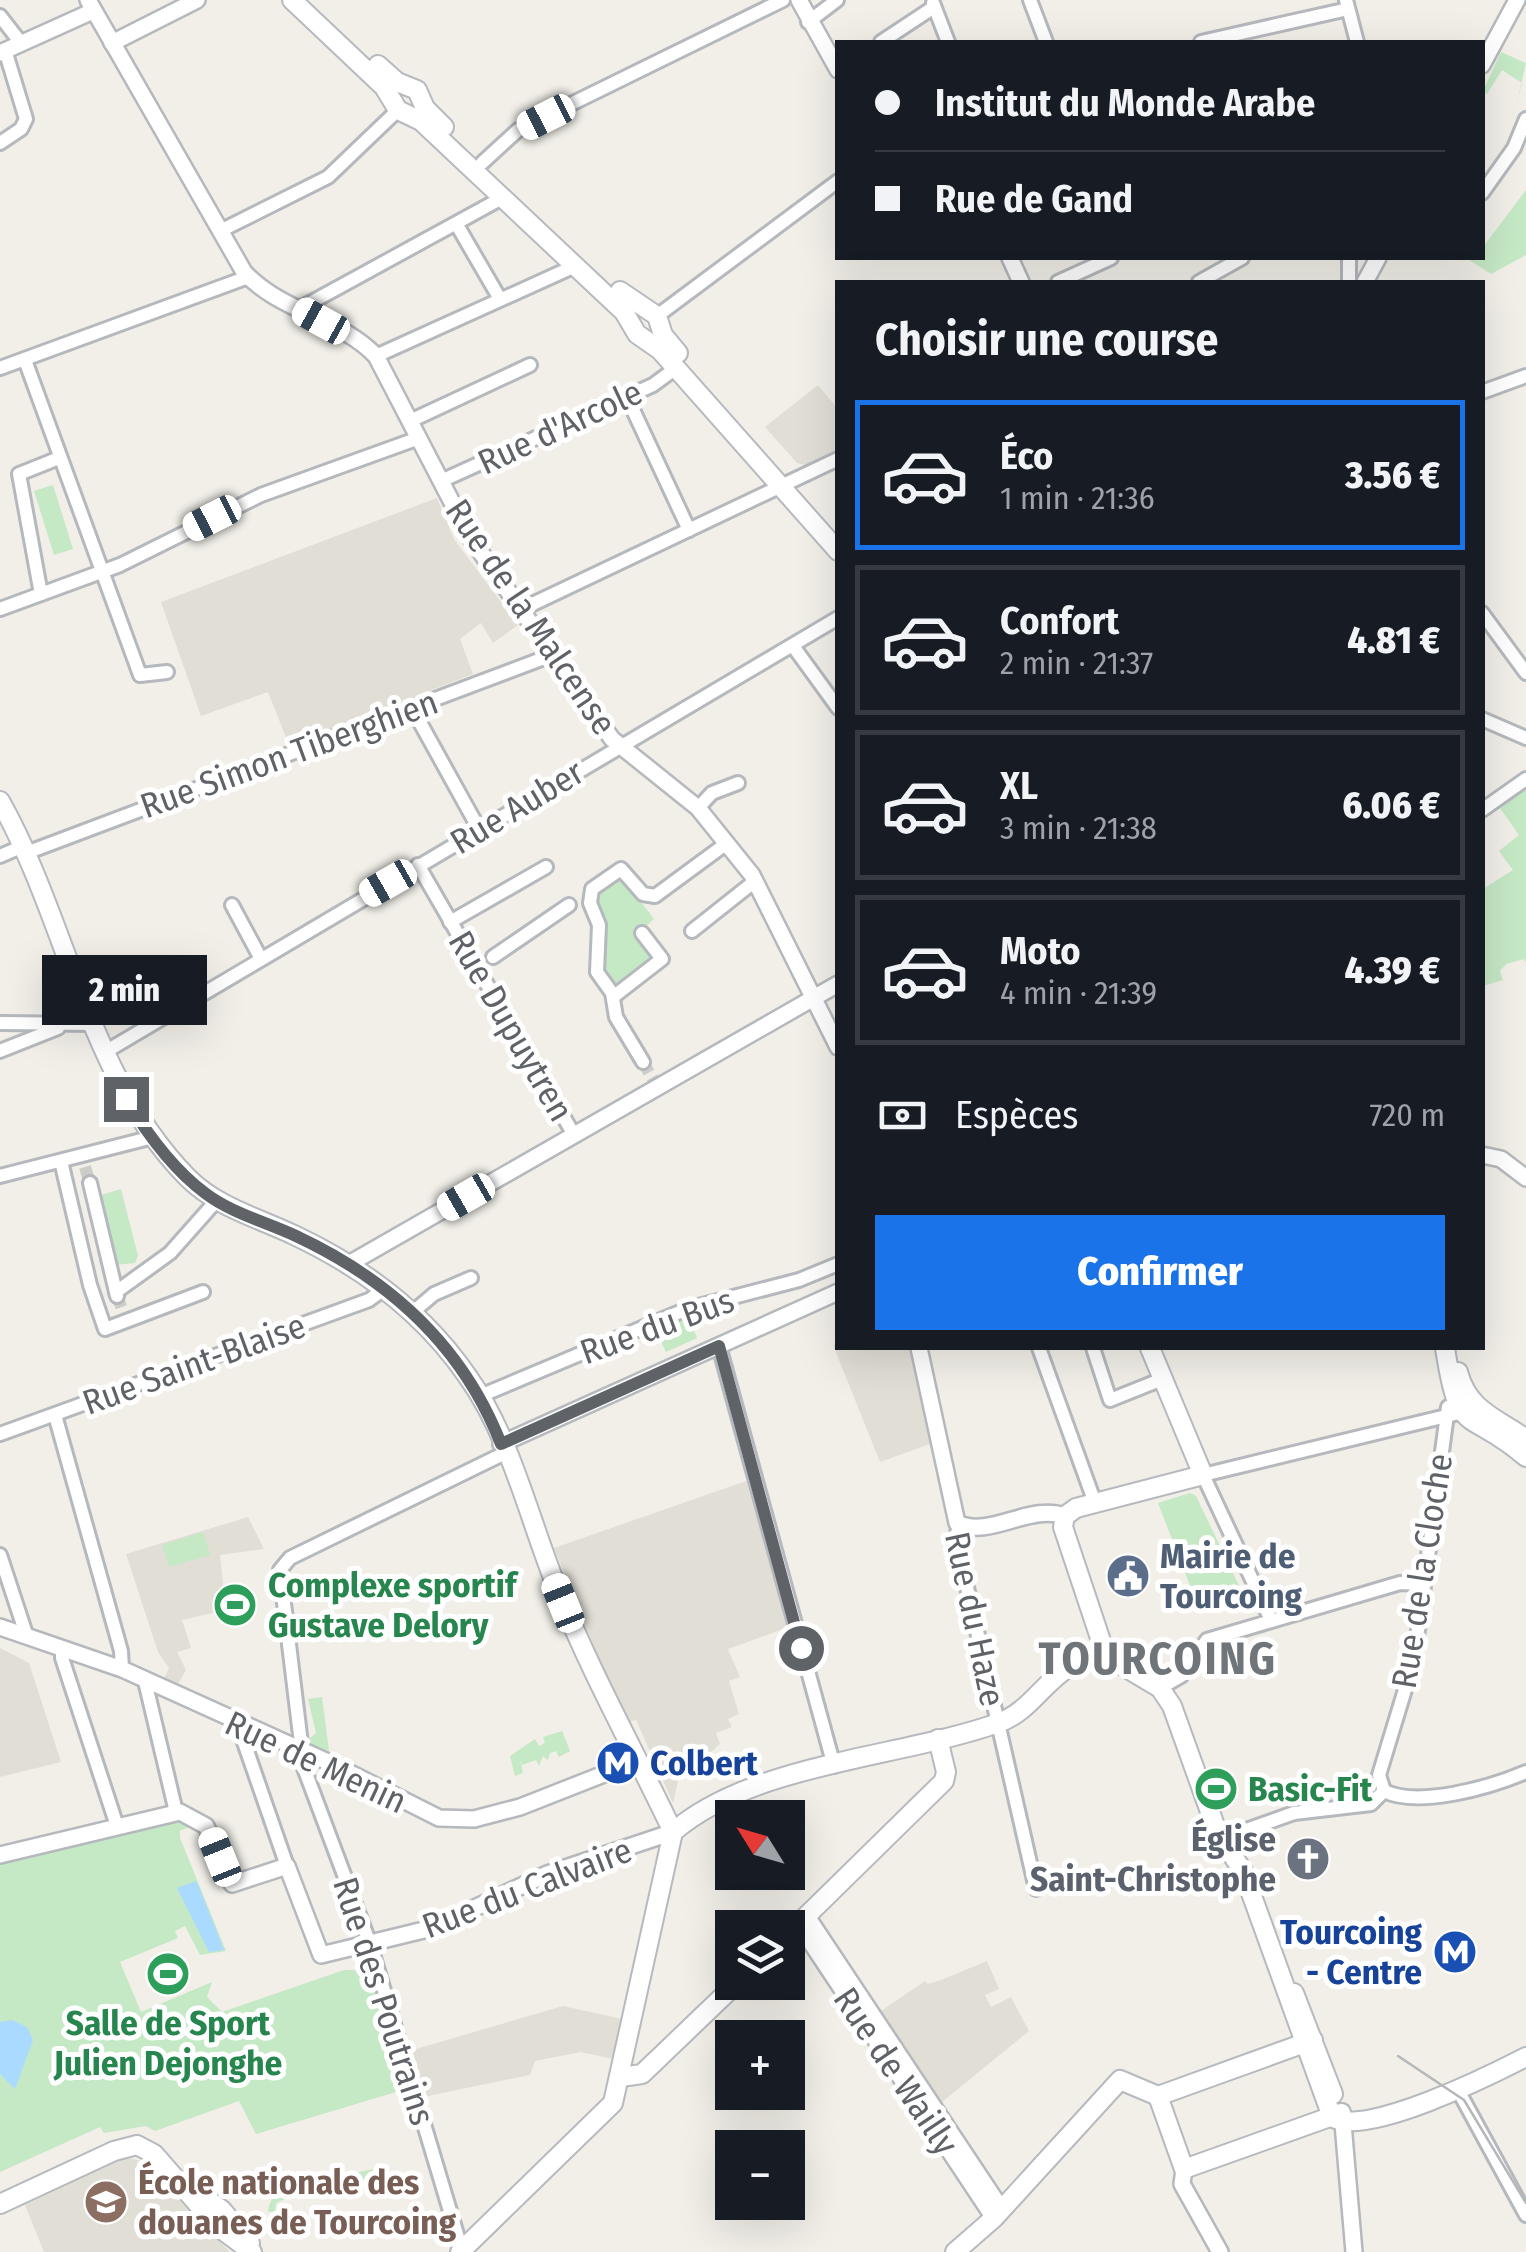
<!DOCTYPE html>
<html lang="fr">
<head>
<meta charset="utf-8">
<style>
	:root { --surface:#171b24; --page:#242831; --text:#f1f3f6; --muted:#9ea1a6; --line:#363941; --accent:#1a73e8 }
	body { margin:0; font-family:"Fira Sans Condensed",sans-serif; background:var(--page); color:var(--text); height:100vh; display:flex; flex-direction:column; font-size:38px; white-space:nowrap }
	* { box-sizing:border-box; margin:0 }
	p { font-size:32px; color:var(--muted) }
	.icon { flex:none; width:55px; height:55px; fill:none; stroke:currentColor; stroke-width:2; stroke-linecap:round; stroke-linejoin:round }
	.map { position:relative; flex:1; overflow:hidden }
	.drawer { position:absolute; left:835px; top:280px; width:650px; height:1070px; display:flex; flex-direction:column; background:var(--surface); border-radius:0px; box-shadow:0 10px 40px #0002 }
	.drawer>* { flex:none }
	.banner { position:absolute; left:835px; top:40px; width:650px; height:220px; border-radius:0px; box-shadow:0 10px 40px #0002; display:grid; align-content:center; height:220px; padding:0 40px; background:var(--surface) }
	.needle { width:65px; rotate:307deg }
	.buttons { position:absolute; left:715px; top:1800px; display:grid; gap:20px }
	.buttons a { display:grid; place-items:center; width:90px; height:90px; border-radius:0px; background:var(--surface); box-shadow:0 10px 40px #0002; font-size:50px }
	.end { position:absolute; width:45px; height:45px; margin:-22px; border:12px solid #5f6368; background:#fff; box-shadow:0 0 0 5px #fff }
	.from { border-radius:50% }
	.bubble { position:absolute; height:70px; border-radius:0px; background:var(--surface); box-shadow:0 10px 40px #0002; font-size:32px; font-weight:800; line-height:70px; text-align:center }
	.car { position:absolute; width:30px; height:60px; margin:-30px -15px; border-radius:12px; box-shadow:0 0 8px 2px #0007; background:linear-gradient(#fff 24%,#345 0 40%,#fff 0 76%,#345 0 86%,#fff 0) }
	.banner b { display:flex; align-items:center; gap:35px; height:95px; font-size:38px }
	.banner b+b { border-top:2px solid var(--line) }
	.banner i { width:25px; height:25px; background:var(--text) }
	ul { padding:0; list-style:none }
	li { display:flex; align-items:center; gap:30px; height:150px; margin:0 20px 15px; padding:0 20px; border:5px solid var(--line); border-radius:0px }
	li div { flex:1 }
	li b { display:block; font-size:38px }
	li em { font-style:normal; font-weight:800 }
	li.on { border-color:var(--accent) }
	li>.icon { width:90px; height:90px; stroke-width:1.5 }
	h2 { padding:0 40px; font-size:45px; line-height:120px }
	.pay { display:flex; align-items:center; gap:25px; height:110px; padding:0 40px; font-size:38px }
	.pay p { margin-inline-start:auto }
	.action { display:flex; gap:20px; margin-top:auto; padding:20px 40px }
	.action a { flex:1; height:115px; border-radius:0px; background:var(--accent); color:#fff; font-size:40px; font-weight:800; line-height:115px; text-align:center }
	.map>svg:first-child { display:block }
	.education { fill:#e1ded6 }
	.green { fill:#c5e8c5 }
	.water { fill:#aadaff }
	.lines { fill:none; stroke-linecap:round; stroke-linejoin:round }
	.minor-tunnel { stroke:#ccccc8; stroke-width:12; stroke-dasharray:12 6; stroke-linecap:butt }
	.minor-casing { stroke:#b5b8bc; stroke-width:18 }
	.tertiary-casing { stroke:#b5b8bc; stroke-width:20 }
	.secondary-casing { stroke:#b6babf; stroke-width:22 }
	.minor { stroke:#fff; stroke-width:12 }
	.tertiary { stroke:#fff; stroke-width:15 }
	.secondary { stroke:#fff; stroke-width:18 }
	.tram { stroke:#b6b7b8; stroke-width:2.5 }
	.route { stroke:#5f6368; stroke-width:12 }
	.labels { text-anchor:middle; stroke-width:10; stroke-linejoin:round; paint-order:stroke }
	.street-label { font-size:35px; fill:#5f6368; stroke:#fff }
	.service-label { font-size:35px; font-weight:bold; fill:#4e5e75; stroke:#fff; text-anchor:start }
	.leisure-label { font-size:35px; font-weight:bold; fill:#27864d; stroke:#fff; text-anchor:start }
	.transit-label { font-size:35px; font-weight:bold; fill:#164399; stroke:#fff; text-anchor:start }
	.worship-label { font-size:35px; font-weight:bold; fill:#5b616d; stroke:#fff; text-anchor:end }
	.education-label { font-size:35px; font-weight:bold; fill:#785e54; stroke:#fff; text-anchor:start }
	.district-label { font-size:45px; font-weight:bold; letter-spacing:2.5px; fill:#70757a; stroke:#fff }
</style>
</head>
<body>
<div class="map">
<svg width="1526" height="2252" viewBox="0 0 1526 2252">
	<rect width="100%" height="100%" fill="#f1efe8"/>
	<g class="education">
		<path d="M818 385 837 408V449L805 465 797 463 765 427Z"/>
		<path d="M437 498 454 539 518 625 493 643 481 623 460 639 473 674 289 745 268 692 201 716 161 602Z"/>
		<path d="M837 1343 838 1348H909L930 1444 880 1462 833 1345Z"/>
		<path d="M746 1481 789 1627 728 1649 740 1677 729 1681 739 1714 728 1719 732 1727 716 1733 720 1744 712 1751 682 1764 673 1803 636 1720 625 1723 554 1548Z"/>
		<path d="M248 1517 264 1549 220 1555 226 1610 182 1620 191 1648 177 1652 186 1670 176 1688 163 1681 169 1668 158 1652 126 1554Z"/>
		<path d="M0 1648 29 1663 61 1762 0 1777Z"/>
		<path d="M987 1961 999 1989 985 1995 991 2007 1011 1997 1029 2031 942 2102 881 2011 925 1981 928 1984 941 1980Z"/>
		<path d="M563 2006 622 2019 613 2059 581 2052 535 2061 530 2075 423 2097 409 2051Z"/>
		<path d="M124 2157 141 2161 230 2252H44L25 2205Z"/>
	</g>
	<g class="green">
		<path d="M1501 52 1526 63 1516 106 1522 83 1502 70 1487 94 1483 91Z"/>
		<path d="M1526 190V255L1491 274 1466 258H1482L1483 247Z"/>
		<path d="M53 485 73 549 54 555 34 491Z"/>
		<path d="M1526 789V963L1524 959 1506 964 1500 971 1503 980 1483 986V889L1513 870 1499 851 1519 835 1500 808Z"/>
		<path d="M616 877 625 881 654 919 638 933 656 958 617 990 601 970 595 892Z"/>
		<path d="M121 1189 138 1256 135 1263 114 1265 98 1196Z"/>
		<path d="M688 1315 697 1338 666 1352 655 1329Z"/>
		<path d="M1190 1493 1196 1496 1242 1592 1195 1610 1196 1601 1158 1503Z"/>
		<path d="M203 1532 210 1555 169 1567 162 1545Z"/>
		<path d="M322 1697 329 1751 312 1747 310 1738 316 1733 308 1699Z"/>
		<path d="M562 1731 570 1751 559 1757 556 1751 550 1753 548 1760 543 1756 539 1766 536 1760 522 1765 520 1760 523 1773 515 1776 510 1756 535 1739 539 1746 545 1743 543 1737Z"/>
		<path d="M175 1817 193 1825 180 1831V1838L226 1951 200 1955 185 1926 175 1931 178 1938 120 1962 141 2012 212 1982 207 1997 222 2012 344 1970H359L376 1981 406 2089 256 2134 239 2101 155 2131 146 2126 104 2133 100 2127 0 2172V1860Z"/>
		<path d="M373 2169 364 2186 327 2196 331 2186 310 2188 276 2203 275 2213 268 2211C272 2185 299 2179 321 2171L323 2180Z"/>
	</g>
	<g class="water">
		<path d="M196 1881 199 1887 224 1950 209 1952 177 1888Z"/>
		<path d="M12 2020 27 2027 33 2040 15 2089 0 2074V2022Z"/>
	</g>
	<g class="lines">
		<g class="minor-tunnel">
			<path d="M643 1062 654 1081"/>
			<path d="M85 1167 90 1183"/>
			<path d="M117 1296 123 1311"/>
		</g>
		<defs>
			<g id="minor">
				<path d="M1030 0 1046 42"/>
				<path d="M1346 0 1357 42"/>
				<path d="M933 3 948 42"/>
				<path d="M0 16 21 43"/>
				<path d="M808 22 837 0"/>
				<path d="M881 42 934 7"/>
				<path d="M1201 42 1348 9"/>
				<path d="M0 143 21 129 26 119 5 50"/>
				<path d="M482 163 518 130 783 0"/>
				<path d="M1482 193 1514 148 1526 119"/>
				<path d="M457 225 500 299"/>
				<path d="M220 231 328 177 398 110"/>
				<path d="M1349 258V282"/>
				<path d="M1058 282 1111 258"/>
				<path d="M1199 282 1242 258"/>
				<path d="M299 309 502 198"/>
				<path d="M657 316 838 181"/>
				<path d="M376 356 575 266"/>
				<path d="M25 360 140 675 167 672"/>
				<path d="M0 368 248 277"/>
				<path d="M1482 392 1526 376"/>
				<path d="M627 397 689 530"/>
				<path d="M410 421 530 365"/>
				<path d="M441 481 653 385 676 368"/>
				<path d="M41 594 19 474 59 458"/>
				<path d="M0 609 120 565 261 495 419 438"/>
				<path d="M520 610 838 459"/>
				<path d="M1482 613 1526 673"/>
				<path d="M793 646 838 708"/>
				<path d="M412 708 479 829"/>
				<path d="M1482 719 1526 738"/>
				<path d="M698 808 712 793 738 783"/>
				<path d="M1482 810 1526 779"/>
				<path d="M26 853 552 655"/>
				<path d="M0 856 23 846"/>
				<path d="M418 865 574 1135"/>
				<path d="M232 905 261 959"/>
				<path d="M450 922 546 867"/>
				<path d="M692 931 755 881"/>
				<path d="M493 957 569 905"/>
				<path d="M613 997 662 959 642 933"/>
				<path d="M0 1023 94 1024"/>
				<path d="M0 1051 58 1028"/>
				<path d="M105 1052 838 618"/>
				<path d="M643 1062 616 1017 612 993 597 972 599 925 590 903 592 889 621 869 643 894 655 896 727 843"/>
				<path d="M61 1161 90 1285 105 1329 203 1292"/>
				<path d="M0 1176 153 1137"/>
				<path d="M90 1183 117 1296"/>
				<path d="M116 1292 170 1253 217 1200"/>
				<path d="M414 1311 434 1294 471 1278"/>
				<path d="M719 1346 834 1766"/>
				<path d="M1039 1348 1095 1503"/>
				<path d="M1093 1348 1110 1400 1160 1380"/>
				<path d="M480 1396 687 1309 799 1280 838 1264"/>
				<path d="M55 1415 121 1651 122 1669"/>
				<path d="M0 1434 369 1300 384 1289"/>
				<path d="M959 1524 956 1538 966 1583 1036 1889"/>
				<path d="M0 1555 26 1634"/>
				<path d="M1271 1620 1203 1475 1467 1411"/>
				<path d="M62 1648V1658L117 1826"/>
				<path d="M145 1681 176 1812"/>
				<path d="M1160 1688 1181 1676 1207 1640 1400 1583 1422 1584"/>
				<path d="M238 1725 287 1866"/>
				<path d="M1384 1791 1379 1775 1414 1660 1448 1407"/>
				<path d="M1384 1791C1419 1808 1491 1787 1526 1772"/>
				<path d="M1221 1839 1294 1813 1371 1804 1384 1791"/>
				<path d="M1459 2092 1526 2215"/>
				<path d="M462 2251 370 1944 304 1768 280 1570 290 1558 505 1453"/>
			</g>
			<g id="tertiary">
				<path d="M88 0 244 272C279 311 340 318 376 356L470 537 612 739 698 808 752 875 838 1047"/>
				<path d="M799 0 838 70"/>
				<path d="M112 43 197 0"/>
				<path d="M0 53 93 11"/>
				<path d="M1482 65 1517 0"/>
				<path d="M1010 258 1021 282"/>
				<path d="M1365 282 1378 258"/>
				<path d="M1482 1155 1501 1159 1526 1178"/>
				<path d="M347 1265 838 984"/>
				<path d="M919 1348 957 1523C990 1539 1030 1503 1065 1516"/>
				<path d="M501 1444 838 1292"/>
				<path d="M0 1627 122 1669 328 1762 439 1818 474 1819 520 1807 637 1761"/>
				<path d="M0 1855 180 1812 206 1826 232 1884 287 1866 321 1955 432 1928 547 1874 673 1832"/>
				<path d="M806 1915 1002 2210"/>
				<path d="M798 1923 994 2218"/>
				<path d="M1342 2112 1354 2252"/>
				<path d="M1184 2169 1182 2184 1220 2252"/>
			</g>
			<g id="secondary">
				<path d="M292 0 384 87 398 110 421 121 624 312 637 334 660 350 838 551"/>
				<path d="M378 65 397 82 417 90 425 108 444 127"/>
				<path d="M620 291 657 316 663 335 678 353"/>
				<path d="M0 801C69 924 87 1076 188 1178 217 1207 258 1218 294 1235 364 1268 424 1313 468 1377 512 1439 530 1523 559 1593 592 1675 635 1752 673 1832"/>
				<path d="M1445 1348C1459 1440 1466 1406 1526 1457"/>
				<path d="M1458 1372C1468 1411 1497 1418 1526 1439"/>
				<path d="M1106 1656 1160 1688 1172 1706 1218 1834 1243 1871 1332 2117C1363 2139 1493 2074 1526 2057"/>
				<path d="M1106 1656 1063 1527 1065 1516 1076 1508 1203 1475 1150 1348"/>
				<path d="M673 1832C753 1763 899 1758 998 1723 1041 1708 1050 1659 1106 1656"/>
				<path d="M788 1934 944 1781 946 1772 938 1739"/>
				<path d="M1294 1993 1333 2094"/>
				<path d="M621 2077 642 2074 738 1982"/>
				<path d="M1158 2096 1184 2169 1341 2113"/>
				<path d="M1158 2096 1313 2040"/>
				<path d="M197 2192 222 2210 250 2243"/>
				<path d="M0 2204 114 2151 137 2145 154 2154 217 2226 252 2252"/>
				<path d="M460 2252 613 2103 673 1832"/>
				<path d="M955 2252 994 2218 1120 2080 1158 2096"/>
			</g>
		</defs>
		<use href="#minor" class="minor-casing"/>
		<use href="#tertiary" class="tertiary-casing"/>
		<use href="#secondary" class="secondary-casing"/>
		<use href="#minor" class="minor"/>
		<use href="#tertiary" class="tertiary"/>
		<use href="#secondary" class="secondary"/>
		<path class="tram" d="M1398 2056 1464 2100 1526 2203"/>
	</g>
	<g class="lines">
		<path class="route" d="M126 1099C146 1132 174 1170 205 1193 231 1213 266 1222 296 1236 390 1280 463 1346 501 1444L719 1346 801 1648"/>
	</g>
	<defs>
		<symbol id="civic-disc" viewBox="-11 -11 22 22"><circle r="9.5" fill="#5c6f8a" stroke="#fff"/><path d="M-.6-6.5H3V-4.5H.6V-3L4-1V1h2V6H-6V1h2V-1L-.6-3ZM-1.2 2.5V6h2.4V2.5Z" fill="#fff"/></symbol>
		<symbol id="stadium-disc" viewBox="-11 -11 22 22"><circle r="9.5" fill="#2e9e5b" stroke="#fff"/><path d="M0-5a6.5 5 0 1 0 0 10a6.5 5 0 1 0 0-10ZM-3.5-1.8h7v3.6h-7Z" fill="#fff"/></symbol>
		<symbol id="metro-disc" viewBox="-11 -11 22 22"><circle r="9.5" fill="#1a4fb4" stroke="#fff"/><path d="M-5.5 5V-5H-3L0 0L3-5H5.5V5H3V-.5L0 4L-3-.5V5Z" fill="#fff"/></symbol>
		<symbol id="church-disc" viewBox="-11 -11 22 22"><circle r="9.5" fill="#6b7280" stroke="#fff"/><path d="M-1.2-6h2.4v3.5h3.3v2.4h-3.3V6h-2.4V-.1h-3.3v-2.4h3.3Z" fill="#fff"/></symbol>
		<symbol id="university-disc" viewBox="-11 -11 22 22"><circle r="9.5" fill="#8d6e63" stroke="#fff"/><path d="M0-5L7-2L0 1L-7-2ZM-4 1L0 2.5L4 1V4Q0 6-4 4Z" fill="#fff"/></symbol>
	</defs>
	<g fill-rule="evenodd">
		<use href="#civic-disc" x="1103" y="1551" width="50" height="50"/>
		<use href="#stadium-disc" x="210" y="1580" width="50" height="50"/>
		<use href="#metro-disc" x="593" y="1738" width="50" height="50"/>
		<use href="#stadium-disc" x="1191" y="1764" width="50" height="50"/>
		<use href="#church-disc" x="1283" y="1834" width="50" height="50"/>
		<use href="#metro-disc" x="1430" y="1927" width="50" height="50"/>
		<use href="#stadium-disc" x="143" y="1949" width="50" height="50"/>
		<use href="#university-disc" x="81" y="2177" width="50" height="50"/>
	</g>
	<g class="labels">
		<g class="street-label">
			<text transform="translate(560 427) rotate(-25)" y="12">Rue d'Arcole</text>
			<text transform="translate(531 617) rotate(56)" y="12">Rue de la Malcense</text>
			<text transform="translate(289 754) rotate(-20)" y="12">Rue Simon Tiberghien</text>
			<text transform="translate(517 807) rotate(-31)" y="12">Rue Auber</text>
			<text transform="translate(511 1026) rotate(60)" y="12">Rue Dupuytren</text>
			<text transform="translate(657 1326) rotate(-20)" y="12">Rue du Bus</text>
			<text transform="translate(194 1364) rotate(-20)" y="12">Rue Saint-Blaise</text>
			<text transform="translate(1422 1571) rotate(-81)" y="12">Rue de la Cloche</text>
			<text transform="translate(975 1619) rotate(78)" y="12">Rue du Haze</text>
			<text transform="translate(316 1762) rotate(25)" y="12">Rue de Menin</text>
			<text transform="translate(527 1888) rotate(-21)" y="12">Rue du Calvaire</text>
			<text transform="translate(384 2001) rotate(72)" y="12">Rue des Poutrains</text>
			<text transform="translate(896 2071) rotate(56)" y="12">Rue de Wailly</text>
		</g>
		<g class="service-label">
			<text x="1160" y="1568">Mairie de<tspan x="1160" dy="40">Tourcoing</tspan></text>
		</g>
		<g class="leisure-label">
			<text x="268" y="1597">Complexe sportif<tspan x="268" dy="40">Gustave Delory</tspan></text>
			<text x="1248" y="1801">Basic-Fit</text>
			<text x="168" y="2035" text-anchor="middle">Salle de Sport<tspan x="168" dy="40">Julien Dejonghe</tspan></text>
		</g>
		<g class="transit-label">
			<text x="650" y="1775">Colbert</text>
			<text x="1422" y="1944" text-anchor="end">Tourcoing<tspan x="1422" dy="40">- Centre</tspan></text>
		</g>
		<g class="worship-label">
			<text x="1276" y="1851">Église<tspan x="1276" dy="40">Saint-Christophe</tspan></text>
		</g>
		<g class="education-label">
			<text x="138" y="2194">École nationale des<tspan x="138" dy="40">douanes de Tourcoing</tspan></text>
		</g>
		<g class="district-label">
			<text x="1158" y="1674">TOURCOING</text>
		</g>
	</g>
</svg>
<div class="buttons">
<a><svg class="needle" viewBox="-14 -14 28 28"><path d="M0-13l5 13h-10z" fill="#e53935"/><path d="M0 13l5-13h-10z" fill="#9ea1a6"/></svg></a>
<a><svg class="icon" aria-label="layers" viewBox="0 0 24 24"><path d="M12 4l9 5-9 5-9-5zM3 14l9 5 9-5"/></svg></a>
<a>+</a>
<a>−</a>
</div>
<i class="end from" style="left:801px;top:1648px"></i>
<i class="end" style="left:126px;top:1099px"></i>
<div class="bubble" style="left:42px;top:955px;width:165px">2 min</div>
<i class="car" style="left:546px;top:117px;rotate:243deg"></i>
<i class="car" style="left:321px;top:321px;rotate:299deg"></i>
<i class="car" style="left:212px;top:518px;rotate:243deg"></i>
<i class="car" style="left:388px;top:883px;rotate:240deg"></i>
<i class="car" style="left:466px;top:1197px;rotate:240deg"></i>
<i class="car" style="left:563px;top:1603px;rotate:338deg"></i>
<i class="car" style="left:220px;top:1857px;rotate:338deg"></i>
<div class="banner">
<b><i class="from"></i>Institut du Monde Arabe</b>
<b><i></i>Rue de Gand</b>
</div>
<section class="drawer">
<h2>Choisir une course</h2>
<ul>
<li class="on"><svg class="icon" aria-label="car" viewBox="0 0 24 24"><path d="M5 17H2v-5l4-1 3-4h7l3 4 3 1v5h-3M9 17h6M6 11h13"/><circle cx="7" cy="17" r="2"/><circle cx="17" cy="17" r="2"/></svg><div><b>Éco</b><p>1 min · 21:36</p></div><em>3.56 €</em></li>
<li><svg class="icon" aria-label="car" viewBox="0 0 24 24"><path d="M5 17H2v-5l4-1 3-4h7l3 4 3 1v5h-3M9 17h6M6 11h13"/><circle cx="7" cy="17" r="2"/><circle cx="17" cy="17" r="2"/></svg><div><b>Confort</b><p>2 min · 21:37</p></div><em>4.81 €</em></li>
<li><svg class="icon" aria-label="car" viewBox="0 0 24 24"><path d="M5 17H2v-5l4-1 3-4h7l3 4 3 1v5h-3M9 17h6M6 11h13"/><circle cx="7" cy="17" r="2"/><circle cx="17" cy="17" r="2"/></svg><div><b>XL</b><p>3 min · 21:38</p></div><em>6.06 €</em></li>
<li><svg class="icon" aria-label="car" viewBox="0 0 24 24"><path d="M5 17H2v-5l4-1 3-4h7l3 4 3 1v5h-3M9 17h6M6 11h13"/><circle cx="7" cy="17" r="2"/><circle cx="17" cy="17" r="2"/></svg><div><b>Moto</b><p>4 min · 21:39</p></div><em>4.39 €</em></li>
</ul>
<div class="pay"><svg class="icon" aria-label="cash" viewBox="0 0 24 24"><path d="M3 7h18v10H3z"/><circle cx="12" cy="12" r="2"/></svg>Espèces<p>720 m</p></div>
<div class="action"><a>Confirmer</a></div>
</section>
</div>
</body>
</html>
